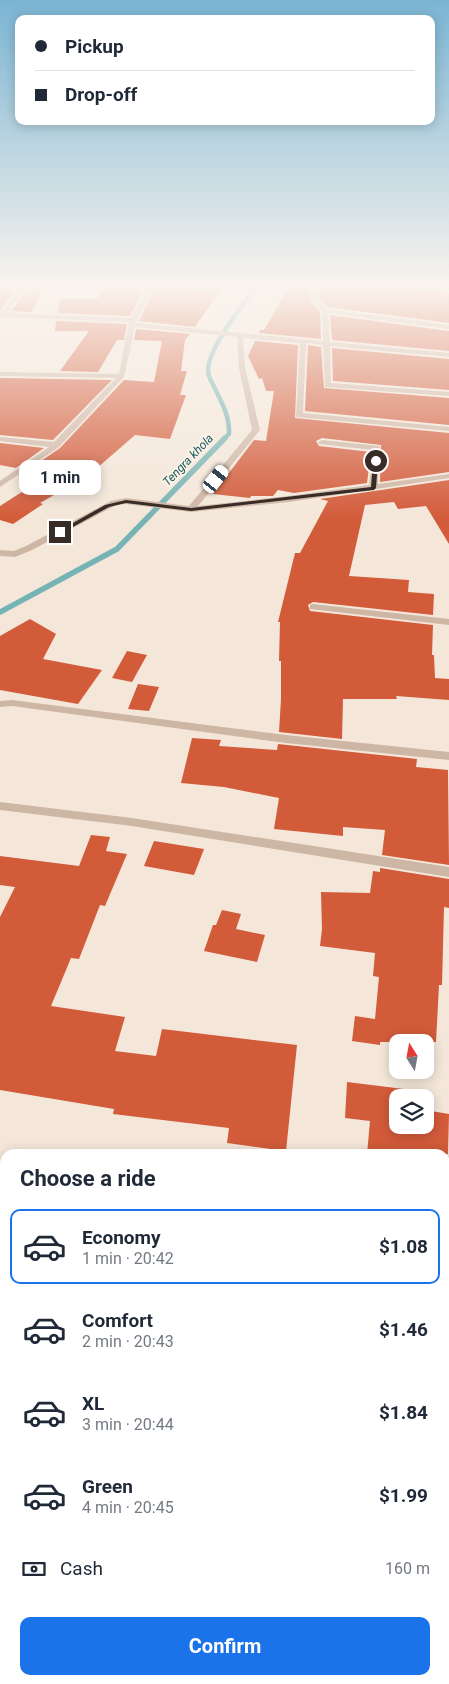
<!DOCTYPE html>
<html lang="en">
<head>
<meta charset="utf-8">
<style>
	:root { --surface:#fff; --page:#f6f6f7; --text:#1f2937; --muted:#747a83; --line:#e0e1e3; --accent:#1a73e8 }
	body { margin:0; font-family:Roboto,sans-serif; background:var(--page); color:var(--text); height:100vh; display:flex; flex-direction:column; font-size:19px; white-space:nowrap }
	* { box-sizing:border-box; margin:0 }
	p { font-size:16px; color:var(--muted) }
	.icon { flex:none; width:28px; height:28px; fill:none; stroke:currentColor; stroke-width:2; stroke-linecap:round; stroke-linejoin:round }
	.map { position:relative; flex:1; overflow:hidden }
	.panel { position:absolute; left:0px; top:1149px; width:450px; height:536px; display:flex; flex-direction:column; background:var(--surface); border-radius:15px 15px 0 0; box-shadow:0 2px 12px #0003 }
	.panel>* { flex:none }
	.hud { position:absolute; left:15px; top:15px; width:420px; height:110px; border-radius:10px; box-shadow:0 2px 12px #0003; display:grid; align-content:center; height:110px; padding:0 20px; background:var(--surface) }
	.needle { width:32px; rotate:349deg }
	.controls { position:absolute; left:389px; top:1034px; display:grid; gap:10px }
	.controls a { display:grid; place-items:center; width:45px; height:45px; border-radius:10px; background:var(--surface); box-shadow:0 2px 12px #0003; font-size:25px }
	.end { position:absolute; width:22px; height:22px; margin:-11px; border:6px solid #382c27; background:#fff; box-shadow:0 0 0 2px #fff }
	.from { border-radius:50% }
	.bubble { position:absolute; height:35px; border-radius:10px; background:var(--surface); box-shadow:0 2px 12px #0003; font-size:16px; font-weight:700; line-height:35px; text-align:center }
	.car { position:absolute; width:15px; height:30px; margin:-15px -8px; border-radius:6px; box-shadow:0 0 4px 1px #0007; background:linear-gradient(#fff 24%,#345 0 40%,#fff 0 76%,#345 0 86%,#fff 0) }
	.hud b { display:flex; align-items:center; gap:18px; height:48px; font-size:19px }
	.hud b+b { border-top:1px solid var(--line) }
	.hud i { width:12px; height:12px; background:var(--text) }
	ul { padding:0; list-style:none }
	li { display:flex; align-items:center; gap:15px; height:75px; margin:0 10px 8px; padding:0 10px; border:2px solid transparent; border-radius:10px }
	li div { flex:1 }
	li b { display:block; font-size:19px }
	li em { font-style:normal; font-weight:700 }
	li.current { border-color:var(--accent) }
	li>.icon { width:45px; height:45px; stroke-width:1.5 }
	h2 { padding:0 20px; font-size:22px; line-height:60px }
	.pay { display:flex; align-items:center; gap:12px; height:55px; padding:0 20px; font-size:19px }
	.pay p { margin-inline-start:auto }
	.button { display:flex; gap:10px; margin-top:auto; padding:10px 20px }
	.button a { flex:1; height:58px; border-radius:10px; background:var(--accent); color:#fff; font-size:20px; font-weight:700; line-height:58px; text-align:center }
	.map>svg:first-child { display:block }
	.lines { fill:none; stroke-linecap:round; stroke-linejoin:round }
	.stream-far1 { stroke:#76b3b4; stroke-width:4.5 }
	.stream { stroke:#76b3b4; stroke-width:5.5 }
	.building { fill:#d25b3a }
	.street { fill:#ceb6a5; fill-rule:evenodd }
	.route { fill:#382c27 }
	.labels { text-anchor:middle; stroke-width:4; stroke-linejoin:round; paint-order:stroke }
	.far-water-label { font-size:12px; font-style:italic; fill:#185c5e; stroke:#fbf1e7 }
</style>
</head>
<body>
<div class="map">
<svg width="449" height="1684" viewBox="0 0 449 1684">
	<rect width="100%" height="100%" fill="#f4e7da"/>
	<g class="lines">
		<path class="stream-far1" d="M224 439 229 434C230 412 217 395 209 376 201 356 245 302 257 285"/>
		<path class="stream" d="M0 612 117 549 225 438"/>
	</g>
	<g class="building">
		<path d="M290 285 311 288 309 300 320 312 321 339 259 333 260 330H264Z"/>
		<path d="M323 285H403L408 289 449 293V323L328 307 319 299V292Z"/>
		<path d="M163 286 190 288 189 290H220L195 327 139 321 154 289H161Z"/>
		<path d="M109 288 144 289 130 316 58 313 60 299H97L100 293H106Z"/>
		<path d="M0 290H16L0 310Z"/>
		<path d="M27 291H42L31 312 11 311Z"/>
		<path d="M330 315 449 331V351L332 340Z"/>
		<path d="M56 321 127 324 124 340H117L98 372 60 371 89 331H55Z"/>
		<path d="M136 329 190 334 185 340 181 371H187L180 395H186L170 439 135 435 89 475 40 503 43 504 13 524 0 520V506L50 474 28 470 60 448 124 380 154 382 162 341 134 340Z"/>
		<path d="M255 341 298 345 295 418 449 433V472L380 482 381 445 322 438 316 441 319 446 371 452 367 483 294 493 278 490 273 496H251L250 498 213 494 254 440 266 441 274 391H266L262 378 259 379 248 356Z"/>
		<path d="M308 345 321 347 324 388 449 398V425L305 411Z"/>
		<path d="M332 348 449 359V390L333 381Z"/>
		<path d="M0 378H6L112 380 53 440 0 435Z"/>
		<path d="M0 443 44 448 16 468 0 465Z"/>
		<path d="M449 480V544L426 506 398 509 394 502 365 505 349 576 409 580 408 592 434 594 433 615 313 602 308 605 310 611 433 625 432 655H434L435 678 449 679V700L396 696 397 699H343L342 739 279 732 281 699V661H279L280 622H278L295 553H300L328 501 320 499Z"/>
		<path d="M30 619 56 634 43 659 102 670 78 704 0 690V636Z"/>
		<path d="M127 651 147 655 132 682 112 678Z"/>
		<path d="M138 684 159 687 149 711 128 709Z"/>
		<path d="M192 738 221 740 219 746 277 750 278 744 417 759 416 767 448 770 449 865 382 855 385 830 343 827V836L274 829 279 798 224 787 181 783Z"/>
		<path d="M91 835 110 837 106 851 127 854 105 906 100 905 79 959 71 958 51 1006 125 1017 115 1051 156 1056 162 1029 297 1045 286 1151 227 1143 229 1128 113 1114 114 1109 0 1090V917L15 887 0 885V856L79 866Z"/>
		<path d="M154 841 204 849 194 875 144 866Z"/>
		<path d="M380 868 449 879V908L444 907 442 985H439L436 1042H380V1045L352 1041 355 1016 375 1019 379 977 373 976 375 953 320 946 322 929 321 892 370 893 373 871 380 872Z"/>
		<path d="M222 910 241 914 236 929 265 935 257 962 204 951 213 925H216Z"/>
		<path d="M347 1082 420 1091V1098H398V1125H425V1110L449 1114 448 1154H367L370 1121 345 1118Z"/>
	</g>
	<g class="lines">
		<g class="street">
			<path d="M23 285H29L7 313 131 318 148 285H154L136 323 323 341 322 311 311 300V291L315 285H321L317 291V300L327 309 449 325V329L328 313 330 342 449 353V357L330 346 331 383 449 392V396L325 387 323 345 306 343 303 413 449 427V431L296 417 300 343 243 338 245 368 260 430 198 506 289 496 369 485 373 450 319 444 318 442 322 440 380 446 378 484 449 474V478L289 502 191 512 126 504 116 505 32 550 15 557 0 556V550L14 551 26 546 111 501 126 498 189 506 252 430 239 368 237 337 135 327 124 377 59 447 0 487V481L49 447 0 441V437L54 442 116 378 0 376V372L119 374 129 322 0 317V313Z"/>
			<path d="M405 285 449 287V291L408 287Z"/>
			<path d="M313 604 449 619V625L310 609V605Z"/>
			<path d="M12 700 286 735 449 752V760L286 743 12 706 0 707V701Z"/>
			<path d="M0 802 132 818 449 867V877L132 826 0 810Z"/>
			<path d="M0 1336 5 1337V1355L0 1354Z"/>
			<path d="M445 1440 449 1441V1461L445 1460Z"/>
		</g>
	</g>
	<linearGradient id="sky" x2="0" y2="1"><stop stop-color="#7ab4d3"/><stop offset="0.55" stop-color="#faf4ee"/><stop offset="1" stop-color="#faf4ee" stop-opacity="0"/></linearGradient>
	<rect width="449" height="520" fill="url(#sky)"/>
	<path class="route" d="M376 460 378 461 376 488 374 490 191 511 126 503 109 507 62 533 57 532 105 505 126 500 191 508 371 487 373 461Z"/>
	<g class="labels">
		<g class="far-water-label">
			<text transform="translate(188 460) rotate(-46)" y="4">Tengra khola</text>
		</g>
	</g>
</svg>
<div class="controls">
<a><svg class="needle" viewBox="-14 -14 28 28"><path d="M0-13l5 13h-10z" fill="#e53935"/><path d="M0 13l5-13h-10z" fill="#747a83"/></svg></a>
<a><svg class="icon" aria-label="layers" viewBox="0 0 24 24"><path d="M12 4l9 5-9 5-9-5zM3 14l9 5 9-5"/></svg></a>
</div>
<i class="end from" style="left:376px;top:461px"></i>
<i class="end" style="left:60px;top:532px"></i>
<div class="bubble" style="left:19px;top:460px;width:82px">1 min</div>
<i class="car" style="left:216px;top:479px;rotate:39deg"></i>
<div class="hud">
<b><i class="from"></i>Pickup</b>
<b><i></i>Drop-off</b>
</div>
<section class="panel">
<h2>Choose a ride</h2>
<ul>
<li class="current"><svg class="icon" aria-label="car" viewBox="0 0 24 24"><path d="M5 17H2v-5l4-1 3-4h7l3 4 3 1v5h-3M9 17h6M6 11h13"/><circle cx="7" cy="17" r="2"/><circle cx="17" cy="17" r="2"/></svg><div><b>Economy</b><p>1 min · 20:42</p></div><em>$1.08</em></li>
<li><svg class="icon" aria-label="car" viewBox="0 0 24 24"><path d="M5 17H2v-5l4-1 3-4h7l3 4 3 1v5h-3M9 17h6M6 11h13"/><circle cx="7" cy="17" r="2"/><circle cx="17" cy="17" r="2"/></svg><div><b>Comfort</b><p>2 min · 20:43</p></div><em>$1.46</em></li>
<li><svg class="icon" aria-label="car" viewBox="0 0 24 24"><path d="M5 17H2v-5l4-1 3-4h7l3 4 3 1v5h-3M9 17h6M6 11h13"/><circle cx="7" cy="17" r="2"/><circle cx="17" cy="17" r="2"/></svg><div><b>XL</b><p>3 min · 20:44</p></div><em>$1.84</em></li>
<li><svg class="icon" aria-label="car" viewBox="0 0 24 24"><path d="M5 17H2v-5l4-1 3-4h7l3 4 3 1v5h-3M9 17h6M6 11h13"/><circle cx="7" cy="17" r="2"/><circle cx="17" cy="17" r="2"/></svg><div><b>Green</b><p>4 min · 20:45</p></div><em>$1.99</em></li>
</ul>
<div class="pay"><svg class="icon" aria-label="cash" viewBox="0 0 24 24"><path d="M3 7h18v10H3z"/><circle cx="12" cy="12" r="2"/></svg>Cash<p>160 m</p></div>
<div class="button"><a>Confirm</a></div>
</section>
</div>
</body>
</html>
